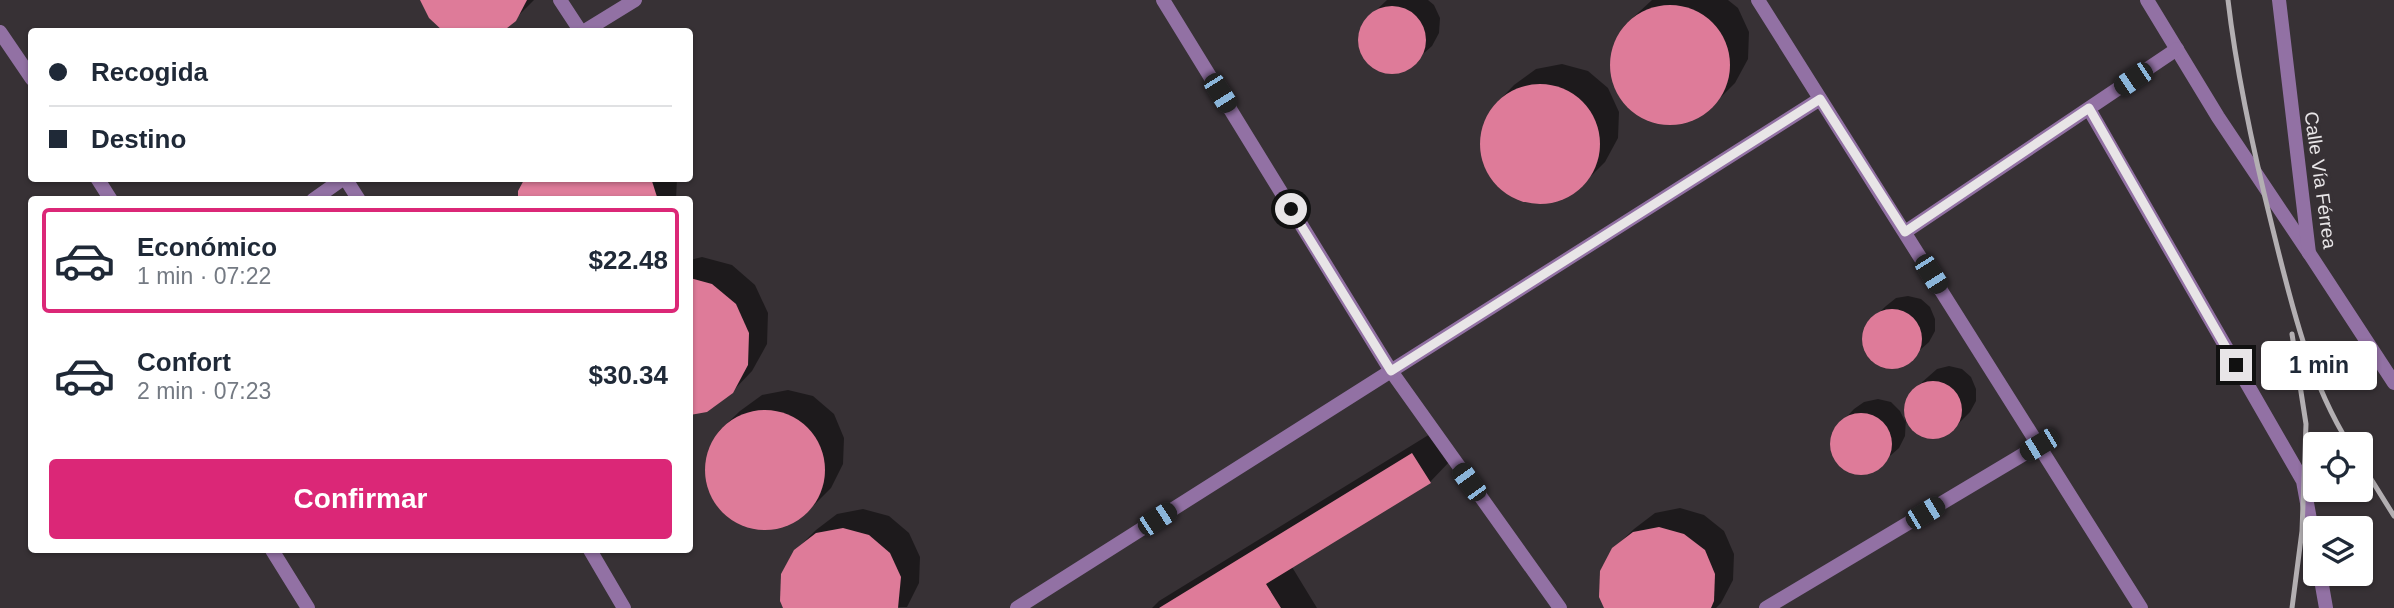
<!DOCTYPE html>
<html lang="es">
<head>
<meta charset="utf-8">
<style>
	:root { --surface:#fff; --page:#f2f2f3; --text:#1f2937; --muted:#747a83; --line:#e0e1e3; --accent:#db2777 }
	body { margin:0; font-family:Helvetica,sans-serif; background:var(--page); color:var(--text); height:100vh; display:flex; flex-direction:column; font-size:26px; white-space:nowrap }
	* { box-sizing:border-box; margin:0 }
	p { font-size:23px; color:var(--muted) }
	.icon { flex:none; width:38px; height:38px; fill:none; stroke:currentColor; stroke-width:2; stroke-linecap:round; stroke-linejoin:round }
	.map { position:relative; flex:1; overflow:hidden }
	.drawer { position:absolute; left:28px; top:196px; width:665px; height:357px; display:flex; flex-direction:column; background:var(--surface); border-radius:7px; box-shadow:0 2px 5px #0004 }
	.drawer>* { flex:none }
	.banner { position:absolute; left:28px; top:28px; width:665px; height:154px; border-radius:7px; box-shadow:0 2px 5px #0004; display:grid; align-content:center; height:154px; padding:0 21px; background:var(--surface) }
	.buttons { position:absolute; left:2303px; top:432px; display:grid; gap:14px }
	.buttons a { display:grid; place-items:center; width:70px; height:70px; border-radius:7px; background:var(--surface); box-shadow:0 2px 5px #0004; font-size:35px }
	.end { position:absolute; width:32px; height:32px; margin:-16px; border:9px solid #e8e5e7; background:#111; box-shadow:0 0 0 4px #111 }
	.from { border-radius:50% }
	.bubble { position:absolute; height:49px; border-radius:7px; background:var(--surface); box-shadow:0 2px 5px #0004; font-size:23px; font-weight:700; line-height:49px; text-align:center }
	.car { position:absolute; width:21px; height:42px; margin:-21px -10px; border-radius:9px; box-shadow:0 0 5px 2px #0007; background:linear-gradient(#222 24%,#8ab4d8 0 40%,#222 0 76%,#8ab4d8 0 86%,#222 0) }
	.banner b { display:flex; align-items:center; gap:24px; height:66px; font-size:26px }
	.banner b+b { border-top:2px solid var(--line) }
	.banner i { width:18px; height:18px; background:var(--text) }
	ul { padding:12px 0 0; list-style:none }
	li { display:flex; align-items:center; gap:21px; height:105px; margin:0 14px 10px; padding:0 7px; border:4px solid transparent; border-radius:7px }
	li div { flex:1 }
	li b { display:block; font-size:26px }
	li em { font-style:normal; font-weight:700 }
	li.active { border-color:var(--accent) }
	li>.icon { width:63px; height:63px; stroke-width:1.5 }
	.button { display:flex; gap:14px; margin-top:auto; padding:14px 21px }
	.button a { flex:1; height:80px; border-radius:7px; background:var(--accent); color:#fff; font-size:28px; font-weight:700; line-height:80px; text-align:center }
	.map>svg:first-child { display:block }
	.shadow { fill:#0007 }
	.building { fill:#de7b99 }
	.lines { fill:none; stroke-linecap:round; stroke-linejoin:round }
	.service { stroke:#9271a4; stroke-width:14 }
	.minor { stroke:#9271a4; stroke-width:14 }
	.rail { stroke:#b3afb2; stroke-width:5 }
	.route { stroke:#e8e5e7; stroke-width:9 }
	.labels { text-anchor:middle; stroke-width:7; stroke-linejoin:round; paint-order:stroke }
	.street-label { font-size:19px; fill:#e8e5e7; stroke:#373135 }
</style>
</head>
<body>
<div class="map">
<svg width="2394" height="608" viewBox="0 0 2394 608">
	<rect width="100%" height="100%" fill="#373135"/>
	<g class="shadow">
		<path d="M422 0H534L514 20Z"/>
		<path d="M1387 0H1428L1434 5 1440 18 1439 33 1432 46 1405 70 1390 73 1376 69 1365 60 1360 47V32L1367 19Z"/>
		<path d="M1652 0H1728L1738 8 1749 32 1748 59 1735 83 1715 103 1694 119 1668 124 1642 117 1622 100 1611 76 1612 49 1624 26Z"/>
		<path d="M1562 64 1588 71 1608 88 1619 112 1618 138 1605 162 1585 182 1564 198 1537 203 1512 196 1492 179 1481 155 1482 129 1494 106 1514 85 1536 69Z"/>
		<path d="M527 178H677L676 200H520Z"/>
		<path d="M702 257 732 265 755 285 768 313 767 344 752 371 732 392 707 410 690 414V260Z"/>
		<path d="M1908 296 1921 299 1930 307 1935 319V331L1929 342 1903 365 1891 367 1879 364 1870 356 1864 345 1865 332 1870 321 1886 306 1896 298Z"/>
		<path d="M1949 366 1962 369 1971 377 1976 389V401L1970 412 1955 427 1944 435 1932 438 1920 434 1910 426 1906 417 1905 436 1899 448 1873 471 1860 474 1847 471 1837 462 1832 450V437L1839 425 1854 409 1864 402 1878 399 1891 402 1900 411 1905 421 1906 403 1912 391 1937 369Z"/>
		<path d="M788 390 813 396 834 414 844 438 843 464 831 488 811 508 789 524 763 529 737 523 717 506 706 482 707 455 719 431 740 411 762 395Z"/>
		<path d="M1435 431 1452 459 1430 482 1292 567 1317 608H1152L1159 601Z"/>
		<path d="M1680 508 1704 515 1724 531 1734 554 1733 580 1721 603 1716 608H1606L1613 549 1634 529 1655 513Z"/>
		<path d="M863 509 889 516 909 533 920 557 919 583 907 607 785 608 795 551 816 530 837 514Z"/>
	</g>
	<g class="building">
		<path d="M420 0H527L516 21 502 32H444L429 18Z"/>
		<circle cx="1670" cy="65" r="60"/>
		<circle cx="1392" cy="40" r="34"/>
		<circle cx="1540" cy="144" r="60"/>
		<path d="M525 178H651L658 200H518V191Z"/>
		<path d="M690 278 712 284 736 304 749 333 748 365 733 393 707 412 690 415Z"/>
		<circle cx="1892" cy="339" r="30"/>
		<circle cx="1933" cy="410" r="29"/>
		<circle cx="765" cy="470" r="60"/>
		<circle cx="1861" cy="444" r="31"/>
		<path d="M1412 453 1431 483 1266 584 1281 608H1159Z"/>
		<path d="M1659 527 1684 534 1705 550 1715 574 1714 601 1711 608H1604L1599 597 1600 571 1612 548 1633 532Z"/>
		<path d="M843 528 869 535 890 553 901 577 898 608H783L780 601 781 574 794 550 816 533Z"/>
	</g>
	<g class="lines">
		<g class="service">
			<path d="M1163 0 1391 371 1560 608"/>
			<path d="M1758 0 2141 608"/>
			<path d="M2147 0 2218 117 2309 253"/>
			<path d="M2089 109 2303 481 2315 547"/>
			<path d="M1905 232 2177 49"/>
			<path d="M2320 574 2326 608"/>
			<path d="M1766 608 2039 445"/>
		</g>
		<g class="minor">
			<path d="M560 0 581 32"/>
			<path d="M2279 0 2309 253 2394 383"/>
			<path d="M0 32 32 79"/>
			<path d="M583 32 635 0"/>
			<path d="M97 178 111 200"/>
			<path d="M345 178 359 200"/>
			<path d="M313 200 344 178"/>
			<path d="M272 550 308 608"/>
			<path d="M590 550 624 608"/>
			<path d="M1017 608 1820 99"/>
		</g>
		<g class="rail">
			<path d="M2228 0C2237 78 2254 154 2273 230 2291 303 2309 380 2349 444"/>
			<path d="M2292 334 2306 424 2302 531 2292 608"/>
			<path d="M2361 463 2394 516"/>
		</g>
	</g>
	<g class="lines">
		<path class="route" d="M1291 209 1391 371 1820 99 1905 232 2089 108 2236 365"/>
	</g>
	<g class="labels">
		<g class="street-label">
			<text transform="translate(2321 180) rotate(82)" y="7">Calle Vía Férrea</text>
		</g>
	</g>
</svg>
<div class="buttons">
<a><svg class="icon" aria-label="locate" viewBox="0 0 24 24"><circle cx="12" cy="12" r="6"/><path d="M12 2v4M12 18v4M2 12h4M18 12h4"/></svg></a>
<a><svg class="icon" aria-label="layers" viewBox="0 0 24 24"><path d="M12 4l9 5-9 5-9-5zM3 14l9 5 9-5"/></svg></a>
</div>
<i class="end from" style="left:1291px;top:209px"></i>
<i class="end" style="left:2236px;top:365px"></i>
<div class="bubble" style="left:2261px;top:341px;width:116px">1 min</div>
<i class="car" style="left:2133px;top:79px;rotate:236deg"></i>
<i class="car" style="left:1220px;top:93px;rotate:148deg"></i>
<i class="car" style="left:1931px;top:274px;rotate:148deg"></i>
<i class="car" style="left:2039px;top:445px;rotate:239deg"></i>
<i class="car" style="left:1469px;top:482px;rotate:324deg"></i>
<i class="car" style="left:1925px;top:513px;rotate:59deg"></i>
<i class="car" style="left:1157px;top:519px;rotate:57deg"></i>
<div class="banner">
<b><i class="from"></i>Recogida</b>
<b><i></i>Destino</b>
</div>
<section class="drawer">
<ul>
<li class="active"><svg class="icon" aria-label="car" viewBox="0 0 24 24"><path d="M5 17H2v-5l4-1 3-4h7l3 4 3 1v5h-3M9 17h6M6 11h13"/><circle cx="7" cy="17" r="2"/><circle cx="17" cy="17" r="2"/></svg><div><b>Económico</b><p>1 min · 07:22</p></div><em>$22.48</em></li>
<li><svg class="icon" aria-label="car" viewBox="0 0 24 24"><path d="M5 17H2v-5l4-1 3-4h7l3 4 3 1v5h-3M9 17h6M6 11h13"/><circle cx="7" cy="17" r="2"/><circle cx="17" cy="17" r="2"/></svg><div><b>Confort</b><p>2 min · 07:23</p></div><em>$30.34</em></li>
</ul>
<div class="button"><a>Confirmar</a></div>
</section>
</div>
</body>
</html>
